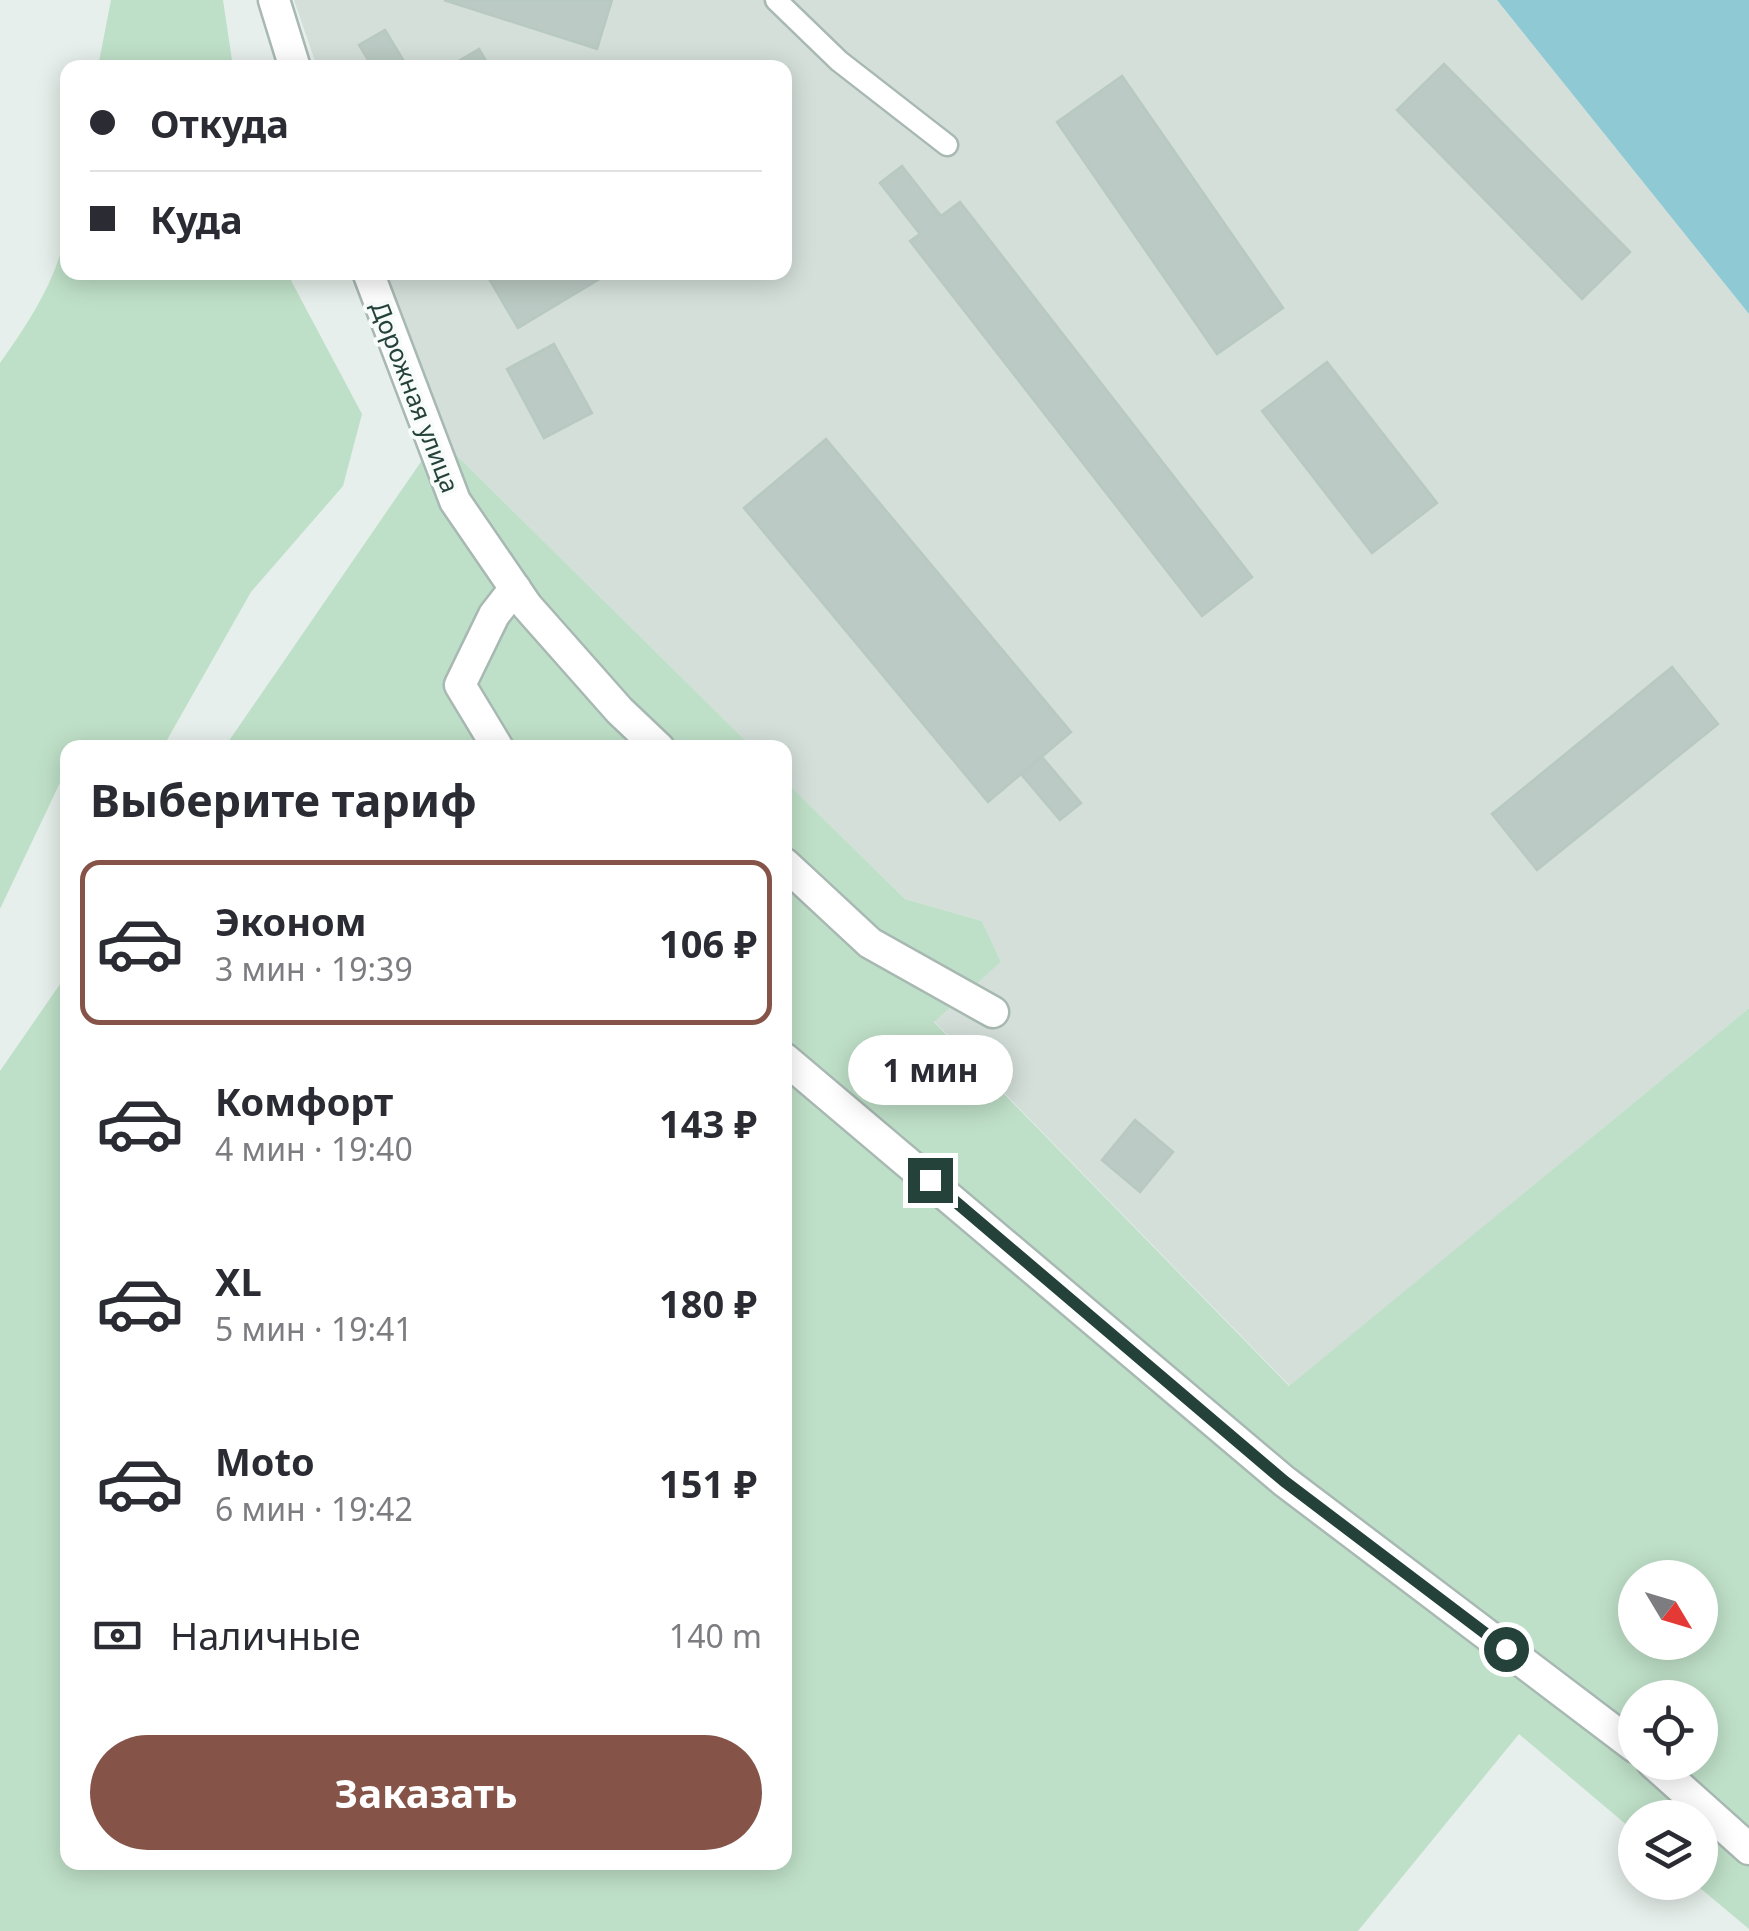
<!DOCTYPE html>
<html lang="ru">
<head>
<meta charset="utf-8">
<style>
	:root { --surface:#fff; --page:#f7f7f7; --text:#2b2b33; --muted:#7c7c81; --line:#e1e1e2; --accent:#855347 }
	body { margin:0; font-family:"Noto Sans",sans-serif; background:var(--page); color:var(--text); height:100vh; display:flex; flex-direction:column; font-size:38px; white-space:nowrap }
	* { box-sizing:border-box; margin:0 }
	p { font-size:32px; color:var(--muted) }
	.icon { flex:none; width:55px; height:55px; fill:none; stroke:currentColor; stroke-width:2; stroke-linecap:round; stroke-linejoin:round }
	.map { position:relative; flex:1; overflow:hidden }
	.drawer { position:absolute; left:60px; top:740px; width:732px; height:1130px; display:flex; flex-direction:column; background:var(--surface); border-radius:20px; box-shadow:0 5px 25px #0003 }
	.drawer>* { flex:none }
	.top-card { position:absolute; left:60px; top:60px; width:732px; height:220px; border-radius:20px; box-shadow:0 5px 25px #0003; display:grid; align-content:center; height:220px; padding:0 30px; background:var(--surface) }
	.needle { width:65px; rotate:128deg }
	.buttons { position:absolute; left:1618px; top:1560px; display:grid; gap:20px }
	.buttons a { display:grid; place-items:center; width:100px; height:100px; border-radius:50%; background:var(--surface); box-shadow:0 5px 25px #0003; font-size:50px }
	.end { position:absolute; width:45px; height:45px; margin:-22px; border:12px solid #24423a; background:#fff; box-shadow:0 0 0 5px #fff }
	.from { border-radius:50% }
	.bubble { position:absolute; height:70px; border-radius:35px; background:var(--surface); box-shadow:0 5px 25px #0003; font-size:32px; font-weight:700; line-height:70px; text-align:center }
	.top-card b { display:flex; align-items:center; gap:35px; height:95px; font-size:38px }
	.top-card b+b { border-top:2px solid var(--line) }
	.top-card i { width:25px; height:25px; background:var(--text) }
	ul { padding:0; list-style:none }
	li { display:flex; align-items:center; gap:30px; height:165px; margin:0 20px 15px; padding:0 10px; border:5px solid transparent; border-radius:20px }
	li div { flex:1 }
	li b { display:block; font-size:38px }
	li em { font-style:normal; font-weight:700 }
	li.selected { border-color:var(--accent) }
	li>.icon { width:90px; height:90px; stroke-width:1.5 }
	h2 { padding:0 30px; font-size:45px; line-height:120px }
	.pay { display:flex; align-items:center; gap:25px; height:110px; padding:0 30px; font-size:38px }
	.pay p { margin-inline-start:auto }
	.action { display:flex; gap:20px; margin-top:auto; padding:20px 30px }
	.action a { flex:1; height:115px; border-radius:60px; background:var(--accent); color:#fff; font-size:40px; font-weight:700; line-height:115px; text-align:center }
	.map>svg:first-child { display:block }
	.built { fill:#d4dfda }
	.green { fill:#bfe0c8; fill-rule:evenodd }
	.water { fill:#8ec9d4 }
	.building { fill:#bbcac4; stroke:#b8c9c2; stroke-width:2.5 }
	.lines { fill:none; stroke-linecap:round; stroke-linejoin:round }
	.service-casing { stroke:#a8b8b2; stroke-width:25 }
	.minor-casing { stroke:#a8b8b2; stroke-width:35 }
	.service { stroke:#fff; stroke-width:20 }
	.minor { stroke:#fff; stroke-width:30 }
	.route { stroke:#24423a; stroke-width:12 }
	.labels { text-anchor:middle; stroke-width:8; stroke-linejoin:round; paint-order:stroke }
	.street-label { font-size:25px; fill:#24423a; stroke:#f7fbf9 }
</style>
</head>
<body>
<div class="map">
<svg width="1749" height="1931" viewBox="0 0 1749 1931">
	<rect width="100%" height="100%" fill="#e6efeb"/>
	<path class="built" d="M294 0H1497L1749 314V1008L1290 1386 934 1021 1001 962 982 921 905 899 785 781V748L752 747 438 437 384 273 785 272V68L317 67Z"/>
	<g class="green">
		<path d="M111 0H223L233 67H98Z"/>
		<path d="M67 227 68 272 287 273 362 414 343 486 251 592 163 747 68 748 67 768 0 909V363C30 321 58 278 67 227Z"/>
		<path d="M438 437 752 747 224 748Z"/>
		<path d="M785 781 905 899 982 921 1001 962 934 1022 1289 1386 1749 1008V1929L1694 1883 1700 1882V1818H1635V1832L1519 1734 1358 1931H0V1071L67 974 68 1862H785ZM1635 1578H1700V1642H1635ZM1635 1698H1700V1762H1635Z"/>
	</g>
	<path class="water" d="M1497 0H1749V314Z"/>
	<g class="building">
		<path d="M444 0H612L597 49Z"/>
		<path d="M385 30 408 68H373L359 45Z"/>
		<path d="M479 49 490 68H447Z"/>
		<path d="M1444 64 1630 252 1582 299 1397 110Z"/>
		<path d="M1122 76 1283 308 1217 354 1057 122Z"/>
		<path d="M902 166 941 216 960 202 1252 577 1202 616 910 241 920 234 880 183Z"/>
		<path d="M485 272H611L518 328Z"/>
		<path d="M554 344 592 413 544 438 507 369Z"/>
		<path d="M1327 362 1437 503 1372 553 1262 411Z"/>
		<path d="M826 439 1071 732 988 802 744 508Z"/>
		<path d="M1672 667 1718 724 1537 870 1492 814Z"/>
		<path d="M1042 757 1081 803 1060 820 1021 774Z"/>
		<path d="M1135 1120 1173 1152 1140 1192 1102 1160Z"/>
	</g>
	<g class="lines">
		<defs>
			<path id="service" d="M776 0 839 61 947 145"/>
			<g id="minor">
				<path d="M274 0 295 68"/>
				<path d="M368 272 455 501 527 606 619 710 659 748"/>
				<path d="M498 748 460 685 494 615 515 588"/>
				<path d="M785 864 870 943 993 1012"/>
				<path d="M785 1059 1284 1481 1635 1747"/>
				<path d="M1652 1762 1749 1849"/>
			</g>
		</defs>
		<use href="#service" class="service-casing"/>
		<use href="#minor" class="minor-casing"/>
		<use href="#service" class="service"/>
		<use href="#minor" class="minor"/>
	</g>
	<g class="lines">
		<path class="route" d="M930 1180 1284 1481 1506 1649"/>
	</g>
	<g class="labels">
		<g class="street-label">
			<text transform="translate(415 397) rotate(69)" y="9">Дорожная улица</text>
		</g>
	</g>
</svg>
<div class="buttons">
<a><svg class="needle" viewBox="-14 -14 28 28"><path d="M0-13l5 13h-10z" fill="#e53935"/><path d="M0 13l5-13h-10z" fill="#7c7c81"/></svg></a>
<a><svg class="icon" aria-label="locate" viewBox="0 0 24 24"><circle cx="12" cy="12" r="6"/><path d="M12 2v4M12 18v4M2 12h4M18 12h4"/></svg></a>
<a><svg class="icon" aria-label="layers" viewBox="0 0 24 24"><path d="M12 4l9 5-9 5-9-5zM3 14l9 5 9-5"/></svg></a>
</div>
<i class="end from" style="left:1506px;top:1649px"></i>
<i class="end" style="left:930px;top:1180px"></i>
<div class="bubble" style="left:848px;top:1035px;width:165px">1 мин</div>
<div class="top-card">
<b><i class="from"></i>Откуда</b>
<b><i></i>Куда</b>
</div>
<section class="drawer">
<h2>Выберите тариф</h2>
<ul>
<li class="selected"><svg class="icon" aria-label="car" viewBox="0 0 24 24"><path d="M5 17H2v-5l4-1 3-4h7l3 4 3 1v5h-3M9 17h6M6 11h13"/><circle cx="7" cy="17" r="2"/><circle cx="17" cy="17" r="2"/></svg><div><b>Эконом</b><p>3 мин · 19:39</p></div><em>106 ₽</em></li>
<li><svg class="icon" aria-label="car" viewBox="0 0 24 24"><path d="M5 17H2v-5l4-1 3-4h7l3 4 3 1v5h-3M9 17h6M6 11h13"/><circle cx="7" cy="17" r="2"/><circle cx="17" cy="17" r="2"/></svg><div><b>Комфорт</b><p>4 мин · 19:40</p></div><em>143 ₽</em></li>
<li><svg class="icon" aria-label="car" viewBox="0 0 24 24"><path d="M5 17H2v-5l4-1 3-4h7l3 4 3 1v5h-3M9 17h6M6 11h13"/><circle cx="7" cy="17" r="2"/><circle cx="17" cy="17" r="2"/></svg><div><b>XL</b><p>5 мин · 19:41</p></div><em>180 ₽</em></li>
<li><svg class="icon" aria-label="car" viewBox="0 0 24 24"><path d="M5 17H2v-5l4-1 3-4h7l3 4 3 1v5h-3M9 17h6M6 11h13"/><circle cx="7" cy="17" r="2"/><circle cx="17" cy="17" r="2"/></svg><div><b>Moto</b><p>6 мин · 19:42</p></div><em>151 ₽</em></li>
</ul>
<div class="pay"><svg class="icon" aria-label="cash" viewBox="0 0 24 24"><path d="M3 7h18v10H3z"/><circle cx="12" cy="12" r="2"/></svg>Наличные<p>140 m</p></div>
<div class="action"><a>Заказать</a></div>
</section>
</div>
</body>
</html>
